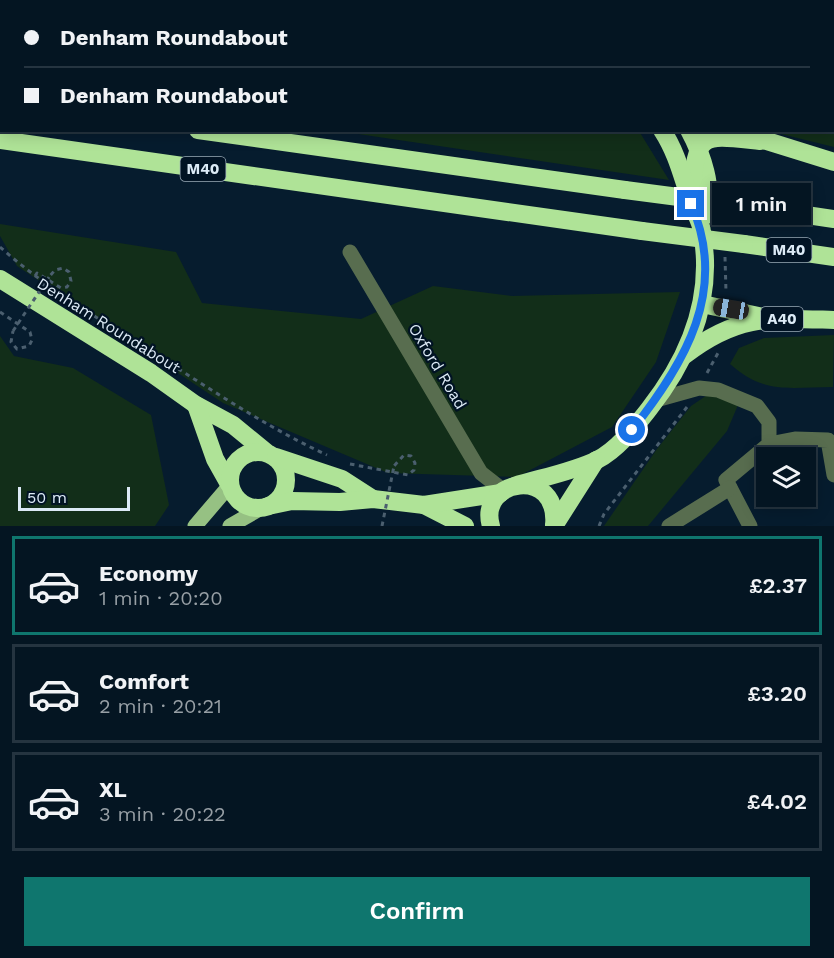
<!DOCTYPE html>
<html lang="en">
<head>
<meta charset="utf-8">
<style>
	:root { --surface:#041522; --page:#0d1e2a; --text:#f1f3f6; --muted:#979fa5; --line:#253440; --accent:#0f766e }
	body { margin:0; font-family:"Work Sans",sans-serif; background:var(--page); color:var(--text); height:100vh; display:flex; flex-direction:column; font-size:22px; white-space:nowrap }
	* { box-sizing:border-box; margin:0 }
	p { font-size:20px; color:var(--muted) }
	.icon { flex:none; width:33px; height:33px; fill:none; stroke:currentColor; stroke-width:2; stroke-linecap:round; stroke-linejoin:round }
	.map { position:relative; height:526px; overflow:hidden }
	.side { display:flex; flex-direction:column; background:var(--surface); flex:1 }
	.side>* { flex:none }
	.hud { position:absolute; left:0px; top:0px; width:834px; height:132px; box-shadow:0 3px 15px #0003,0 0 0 2px var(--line); display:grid; align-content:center; height:132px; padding:0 24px; background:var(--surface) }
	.buttons { position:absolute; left:756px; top:447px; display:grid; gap:12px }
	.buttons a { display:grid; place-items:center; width:60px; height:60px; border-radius:0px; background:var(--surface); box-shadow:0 3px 15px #0003,0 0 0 2px var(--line); font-size:30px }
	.scale { position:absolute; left:18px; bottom:15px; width:112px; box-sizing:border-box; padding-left:6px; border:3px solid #dceaf6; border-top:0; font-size:16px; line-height:21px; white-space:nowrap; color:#dceaf6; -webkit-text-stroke:4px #011324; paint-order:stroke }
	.end { position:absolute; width:27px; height:27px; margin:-14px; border:8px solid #1a73e8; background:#fff; box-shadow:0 0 0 3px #fff }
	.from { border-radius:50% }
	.bubble { position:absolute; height:42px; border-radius:0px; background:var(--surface); box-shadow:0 3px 15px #0003,0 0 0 2px var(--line); font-size:20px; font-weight:600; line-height:42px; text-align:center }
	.car { position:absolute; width:18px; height:36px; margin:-18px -9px; border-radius:8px; box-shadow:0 0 4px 2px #0007; background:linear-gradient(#222 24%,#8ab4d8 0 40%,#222 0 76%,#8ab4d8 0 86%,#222 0) }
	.hud b { display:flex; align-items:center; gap:21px; height:57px; font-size:22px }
	.hud b+b { border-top:2px solid var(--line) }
	.hud i { width:15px; height:15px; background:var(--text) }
	ul { padding:10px 0 0; list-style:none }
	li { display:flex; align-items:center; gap:18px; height:99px; margin:0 12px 9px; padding:0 12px; border:3px solid var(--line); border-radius:0px }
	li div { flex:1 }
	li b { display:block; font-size:22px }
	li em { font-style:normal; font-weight:600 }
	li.active { border-color:var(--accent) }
	li>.icon { width:54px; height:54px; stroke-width:1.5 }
	.primary-button { display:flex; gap:12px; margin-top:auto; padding:12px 24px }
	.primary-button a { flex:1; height:69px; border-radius:0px; background:var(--accent); color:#fff; font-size:24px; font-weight:600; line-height:69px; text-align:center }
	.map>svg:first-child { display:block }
	.green { fill:#122e19 }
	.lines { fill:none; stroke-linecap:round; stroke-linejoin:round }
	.path { stroke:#4b5f6f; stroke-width:3; stroke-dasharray:4.5 4.5; stroke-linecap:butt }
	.minor { stroke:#586d4f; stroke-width:15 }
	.major { stroke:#96c183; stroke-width:15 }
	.highway { stroke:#afe397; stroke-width:18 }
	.path-bridge { stroke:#4b5f6f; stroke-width:3; stroke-dasharray:4.5 4.5; stroke-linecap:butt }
	.highway-bridge { stroke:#afe397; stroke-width:18 }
	.route { stroke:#1a73e8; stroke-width:8 }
	.labels { text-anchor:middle; stroke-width:4.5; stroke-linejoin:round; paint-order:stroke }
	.shield { fill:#011324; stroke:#9aaab7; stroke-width:1.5 }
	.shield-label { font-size:15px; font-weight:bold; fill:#dceaf6 }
	.street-label { font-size:16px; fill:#dceaf6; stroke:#011324 }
</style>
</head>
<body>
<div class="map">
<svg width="834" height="526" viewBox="0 0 834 526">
	<rect width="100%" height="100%" fill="#061c2e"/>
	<g class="green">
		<path d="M0 0H445L447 1 2 2 1 80Z"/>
		<path d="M572 0H834V147L769 131 832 130V2Z"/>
		<path d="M338 131H639L669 180Z"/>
		<path d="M0 224 176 252 202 303 361 319 433 286 512 296 680 292 656 362 612 427 517 477 388 473 223 403 17 266 0 236Z"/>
		<path d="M834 335 833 387C789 387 765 395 730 364L739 348 764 338Z"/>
		<path d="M0 336 14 356 73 368 151 415 169 505 155 526H0Z"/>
		<path d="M716 389 738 405 727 431 648 526H604L657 449 691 406Z"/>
	</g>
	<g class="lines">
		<g class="path">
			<path d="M566 0 568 2"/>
			<path d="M0 247C47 289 104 322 158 356 212 390 268 428 327 455"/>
			<path d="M725 257 726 292"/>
			<path d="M35 276 37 273 61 288 67 287 71 281 69 272 63 268 55 270 49 277"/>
			<path d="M0 312 30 332 32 340 29 346 17 349 11 342 13 331"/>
			<path d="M707 373 718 353"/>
			<path d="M350 464 408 475 414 470 415 463 411 456 404 455 394 466"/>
			<path d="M599 526 604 514 687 407"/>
		</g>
		<g class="minor">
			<path d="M210 0 211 2"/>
			<path d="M350 252 481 473 504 491"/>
			<path d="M656 400 699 388 718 390 757 406 769 422V444L726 480 750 526"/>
			<path d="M769 444 795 439 828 440 834 475"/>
			<path d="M669 526 730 488"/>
		</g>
		<g class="major">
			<path d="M195 526 230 485"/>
			<path d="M230 526 263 507"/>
		</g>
		<g class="highway">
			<path d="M512 0 515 2"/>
			<path d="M545 0 546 2"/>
			<path d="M0 103H2"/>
			<path d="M198 130 625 190"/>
			<path d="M689 130C702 154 714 188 706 215"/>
			<path d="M751 136 834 162"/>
			<path d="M0 140 642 231"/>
			<path d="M692 193C696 131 702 135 760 141"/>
			<path d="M732 204 834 219"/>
			<path d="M744 244 834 257"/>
			<path d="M0 279 151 373 196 405 233 425 266 452"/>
			<path d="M702 304 763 317"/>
			<path d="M685 355C738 314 771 318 834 320"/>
			<path d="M196 405 215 459 229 484"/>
			<circle cx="258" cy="480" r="28"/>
			<path d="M276 457 342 479 373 499"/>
			<path d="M514 486C540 478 572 472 597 460 618 449 634 428 649 409 689 358 714 298 702 232 701 221 694 212 691 202 682 176 677 153 662 130"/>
			<path d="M424 505 465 526"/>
			<path d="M268 506 292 501 340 502 373 499 424 505 501 493"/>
			<path d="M491 526C477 479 560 465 554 526"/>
			<path d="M554 526 596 460"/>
		</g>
		<g class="path-bridge">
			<path d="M13 331 49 277"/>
			<path d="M382 526 394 466"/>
		</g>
		<g class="highway-bridge">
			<path d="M625 190 732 204"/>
			<path d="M642 231 744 244"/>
		</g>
	</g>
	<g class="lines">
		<path class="route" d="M632 430C685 363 729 290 691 204"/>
	</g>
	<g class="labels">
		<g class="shield">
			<rect x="180.5" y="157" width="45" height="24" rx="4.5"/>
			<rect x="766.5" y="238" width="45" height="24" rx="4.5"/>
			<rect x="761" y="307" width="42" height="24" rx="4.5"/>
		</g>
		<g class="shield-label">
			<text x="203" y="174">M40</text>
			<text x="789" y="255">M40</text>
			<text x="782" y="324">A40</text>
		</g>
		<g class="street-label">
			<text transform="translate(109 325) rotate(32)" y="6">Denham Roundabout</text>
			<text transform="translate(438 366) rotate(59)" y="6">Oxford Road</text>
		</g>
	</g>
</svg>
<div class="buttons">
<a><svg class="icon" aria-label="layers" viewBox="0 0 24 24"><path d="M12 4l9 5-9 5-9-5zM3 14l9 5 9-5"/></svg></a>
</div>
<div class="scale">50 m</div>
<i class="end from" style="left:632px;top:430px"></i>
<i class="end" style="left:691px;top:204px"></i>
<div class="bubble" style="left:712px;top:183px;width:99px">1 min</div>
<i class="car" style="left:731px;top:309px;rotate:279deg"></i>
<div class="hud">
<b><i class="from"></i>Denham Roundabout</b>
<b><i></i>Denham Roundabout</b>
</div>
</div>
<section class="side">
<ul>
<li class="active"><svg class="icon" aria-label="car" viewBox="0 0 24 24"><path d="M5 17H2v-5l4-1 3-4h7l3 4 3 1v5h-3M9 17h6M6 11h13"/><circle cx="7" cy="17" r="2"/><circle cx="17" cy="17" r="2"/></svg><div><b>Economy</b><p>1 min · 20:20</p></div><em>£2.37</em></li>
<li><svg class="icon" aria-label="car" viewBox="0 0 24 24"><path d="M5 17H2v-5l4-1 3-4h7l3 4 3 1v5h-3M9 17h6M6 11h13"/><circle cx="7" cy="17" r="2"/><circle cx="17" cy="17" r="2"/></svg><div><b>Comfort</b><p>2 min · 20:21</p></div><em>£3.20</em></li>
<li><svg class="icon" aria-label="car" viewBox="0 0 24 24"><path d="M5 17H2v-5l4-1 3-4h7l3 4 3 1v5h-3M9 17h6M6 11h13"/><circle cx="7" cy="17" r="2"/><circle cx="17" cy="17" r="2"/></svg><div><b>XL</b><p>3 min · 20:22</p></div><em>£4.02</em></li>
</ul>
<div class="primary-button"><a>Confirm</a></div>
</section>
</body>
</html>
